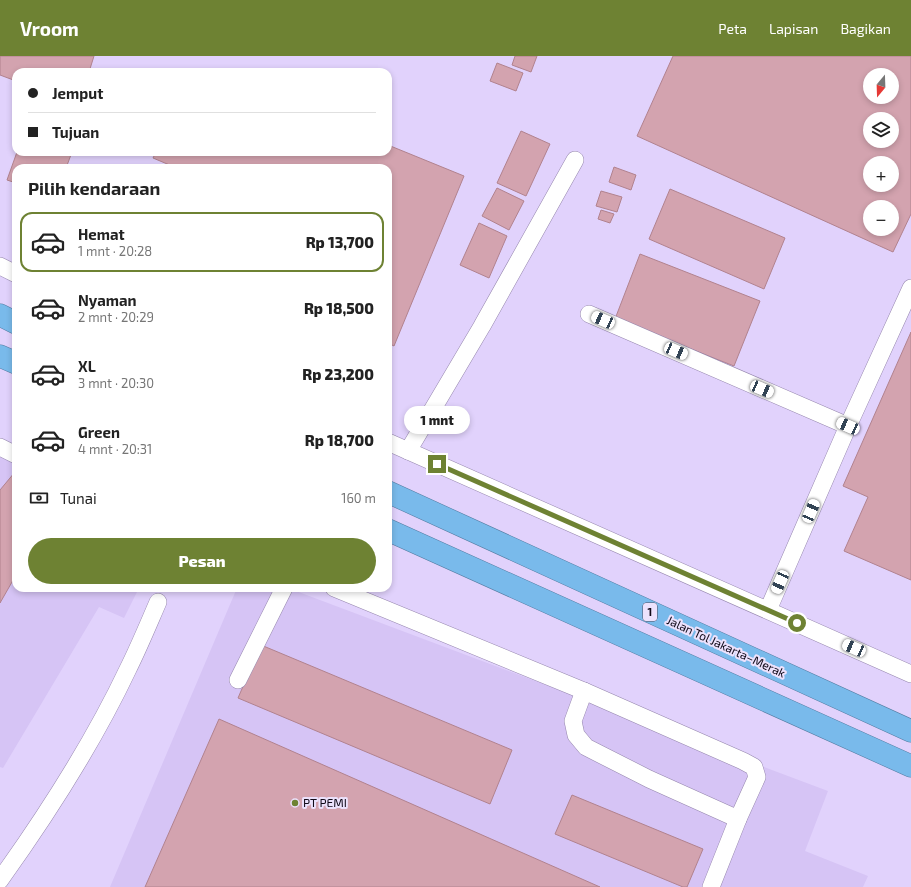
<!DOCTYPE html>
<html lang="id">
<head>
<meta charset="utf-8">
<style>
	:root { --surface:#fff; --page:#f2f2f2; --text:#222; --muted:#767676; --line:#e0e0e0; --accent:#6e8233 }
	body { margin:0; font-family:"Exo 2",sans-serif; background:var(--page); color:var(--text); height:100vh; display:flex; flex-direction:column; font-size:15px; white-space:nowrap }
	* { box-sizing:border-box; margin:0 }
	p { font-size:13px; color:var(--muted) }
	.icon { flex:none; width:22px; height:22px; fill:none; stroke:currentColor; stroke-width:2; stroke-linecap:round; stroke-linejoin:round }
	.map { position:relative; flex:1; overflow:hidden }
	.sheet { position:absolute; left:12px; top:108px; width:380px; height:428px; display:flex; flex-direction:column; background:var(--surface); border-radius:12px; box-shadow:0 2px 6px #0003 }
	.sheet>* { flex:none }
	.guide { position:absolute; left:12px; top:12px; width:380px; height:88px; border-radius:12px; box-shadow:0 2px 6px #0003; display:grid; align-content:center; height:88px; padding:0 16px; background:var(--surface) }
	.needle { width:26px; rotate:199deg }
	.buttons { position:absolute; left:863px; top:12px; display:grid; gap:8px }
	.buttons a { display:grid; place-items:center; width:36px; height:36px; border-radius:50%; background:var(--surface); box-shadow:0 2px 6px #0003; font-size:20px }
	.end { position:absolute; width:18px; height:18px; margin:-9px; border:5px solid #6e8233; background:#fff; box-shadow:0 0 0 2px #fff }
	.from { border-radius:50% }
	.bubble { position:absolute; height:28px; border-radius:14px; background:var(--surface); box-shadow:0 2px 6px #0003; font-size:13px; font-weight:800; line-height:28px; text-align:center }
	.car { position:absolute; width:12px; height:24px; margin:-12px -6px; border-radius:5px; box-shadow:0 0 3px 1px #0007; background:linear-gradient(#fff 24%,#345 0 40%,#fff 0 76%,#345 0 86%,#fff 0) }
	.guide b { display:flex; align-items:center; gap:14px; height:38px; font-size:15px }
	.guide b+b { border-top:1px solid var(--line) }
	.guide i { width:10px; height:10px; background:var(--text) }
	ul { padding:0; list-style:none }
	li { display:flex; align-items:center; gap:12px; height:60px; margin:0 8px 6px; padding:0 8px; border:2px solid transparent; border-radius:12px }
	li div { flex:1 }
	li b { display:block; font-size:15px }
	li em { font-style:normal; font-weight:800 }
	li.selected { border-color:var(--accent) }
	li>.icon { width:36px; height:36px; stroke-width:1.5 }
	h2 { padding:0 16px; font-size:18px; line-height:48px }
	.pay { display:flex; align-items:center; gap:10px; height:44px; padding:0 16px; font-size:15px }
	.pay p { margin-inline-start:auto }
	.button { display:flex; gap:8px; margin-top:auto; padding:8px 16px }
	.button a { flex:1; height:46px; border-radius:24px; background:var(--accent); color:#fff; font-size:16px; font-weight:800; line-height:46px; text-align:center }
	header { display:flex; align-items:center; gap:24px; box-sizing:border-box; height:56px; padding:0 20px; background:var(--accent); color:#fff }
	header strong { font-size:19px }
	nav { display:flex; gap:22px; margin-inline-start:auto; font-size:14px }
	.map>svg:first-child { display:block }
	.built { fill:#d6c4f5 }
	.building { fill:#d3a3af; stroke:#b1828e; fill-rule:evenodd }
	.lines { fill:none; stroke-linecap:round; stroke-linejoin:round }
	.minor-casing { stroke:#9586ad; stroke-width:18 }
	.highway-casing { stroke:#547ca1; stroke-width:23 }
	.minor { stroke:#fff; stroke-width:17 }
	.highway { stroke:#79baeb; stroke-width:22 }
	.route { stroke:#6e8233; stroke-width:5 }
	.poi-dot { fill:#6e8233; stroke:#ece2fc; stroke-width:1.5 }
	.labels { text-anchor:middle; stroke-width:4; stroke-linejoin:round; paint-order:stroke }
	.shield { fill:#ece2fc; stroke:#524b5c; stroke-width:1 }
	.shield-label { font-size:11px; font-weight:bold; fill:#100a18 }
	.street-label { font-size:12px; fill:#100a18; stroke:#ece2fc }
	.poi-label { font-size:12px; fill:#100a18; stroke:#ece2fc; text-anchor:start }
</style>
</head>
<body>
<header>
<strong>Vroom</strong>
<nav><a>Peta</a><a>Lapisan</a><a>Bagikan</a></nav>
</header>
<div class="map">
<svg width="911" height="831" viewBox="0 0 911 831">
	<rect width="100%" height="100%" fill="#e1d2fc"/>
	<g class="built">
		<path d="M0 398 16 406V532H139L124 562 99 551 3 712 0 711Z"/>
		<path d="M237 532H288L828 735 805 795 868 820 863 831H110Z"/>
	</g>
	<g class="building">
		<path d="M0 0H94L89 16H16V25L0 19Z"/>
		<path d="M515 0H537L531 16 512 9Z"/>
		<path d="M673 0H911V158L893 196 637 80ZM870 19H892V41H870ZM870 63H892V85H870ZM870 107H892V129H870ZM870 151H892V173H870Z"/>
		<path d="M497 7 523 17 516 35 490 25Z"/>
		<path d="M521 75 550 88 526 140 497 127Z"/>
		<path d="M388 89 464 120 394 290 388 287V112H172V110L153 102 156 96H388Z"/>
		<path d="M17 96H72L66 112H16V127L7 124Z"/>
		<path d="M614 111 636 119 631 134 609 126Z"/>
		<path d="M497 132 524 145 509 174 482 160Z"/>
		<path d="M670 133 785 182 764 233 649 183Z"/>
		<path d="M601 135 622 141 617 156 596 150Z"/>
		<path d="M601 154 614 158 610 167 598 163Z"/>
		<path d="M479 167 507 180 489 222 460 209Z"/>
		<path d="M640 198 760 245 734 310 615 263Z"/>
		<path d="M911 276V524L844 495 868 441 843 430Z"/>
		<path d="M15 416 16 417V519L0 547V434Z"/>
		<path d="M261 589 512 694 490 748 238 642Z"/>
		<path d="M219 663 600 831H145Z"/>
		<path d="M572 739 703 793 687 831H683L555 778Z"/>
	</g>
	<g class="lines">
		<defs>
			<g id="minor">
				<path d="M0 210 16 218"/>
				<path d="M589 258 848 370"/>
				<path d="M388 386 911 618"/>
				<path d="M0 391 16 399"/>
				<path d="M408 395 482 270 575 104"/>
				<path d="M334 532 584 635 743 705 754 711 757 721 738 763"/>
				<path d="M768 554 848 370 911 232"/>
				<path d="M238 624 284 532"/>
				<path d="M584 635 573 665 576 679 586 691 649 723 738 763 711 831"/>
				<path d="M0 824C48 757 93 687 128 613 139 591 148 569 158 546"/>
			</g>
			<g id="highway">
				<path d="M0 259 16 267"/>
				<path d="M0 300 16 307"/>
				<path d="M388 436 911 675"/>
				<path d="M388 474 911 710"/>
			</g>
		</defs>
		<use href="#minor" class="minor-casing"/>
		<use href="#highway" class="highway-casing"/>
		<use href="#minor" class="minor"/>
		<use href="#highway" class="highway"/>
	</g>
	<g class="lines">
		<path class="route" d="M437 408 797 567"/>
	</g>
	<circle class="poi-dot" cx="295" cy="747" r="4"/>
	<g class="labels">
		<rect class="shield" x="643" y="547" width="14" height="18" rx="3"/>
		<g class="shield-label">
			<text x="650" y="560">1</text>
		</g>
		<g class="street-label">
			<text transform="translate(726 591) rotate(25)" y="4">Jalan Tol Jakarta–Merak</text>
		</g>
		<g class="poi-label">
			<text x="303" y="751">PT PEMI</text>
		</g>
	</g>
</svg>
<div class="buttons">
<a><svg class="needle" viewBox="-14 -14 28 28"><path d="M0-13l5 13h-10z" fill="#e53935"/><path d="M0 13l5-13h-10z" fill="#767676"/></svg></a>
<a><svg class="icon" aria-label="layers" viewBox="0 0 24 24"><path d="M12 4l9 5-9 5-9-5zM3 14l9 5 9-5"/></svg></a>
<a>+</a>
<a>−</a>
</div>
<i class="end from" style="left:797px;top:567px"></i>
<i class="end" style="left:437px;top:408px"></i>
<div class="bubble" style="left:404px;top:350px;width:66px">1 mnt</div>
<i class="car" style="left:603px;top:264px;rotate:294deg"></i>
<i class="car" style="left:676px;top:295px;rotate:113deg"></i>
<i class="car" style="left:762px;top:333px;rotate:113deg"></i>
<i class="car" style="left:848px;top:370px;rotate:294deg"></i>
<i class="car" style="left:811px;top:455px;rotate:23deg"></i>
<i class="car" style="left:780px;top:526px;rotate:204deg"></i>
<i class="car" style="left:854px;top:592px;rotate:294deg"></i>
<div class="guide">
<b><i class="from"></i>Jemput</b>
<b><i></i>Tujuan</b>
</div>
<section class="sheet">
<h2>Pilih kendaraan</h2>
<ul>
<li class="selected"><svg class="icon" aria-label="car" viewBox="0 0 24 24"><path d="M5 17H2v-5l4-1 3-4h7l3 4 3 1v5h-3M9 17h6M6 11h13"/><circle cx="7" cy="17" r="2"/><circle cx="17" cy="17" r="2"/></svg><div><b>Hemat</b><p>1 mnt · 20:28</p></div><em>Rp 13,700</em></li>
<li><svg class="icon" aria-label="car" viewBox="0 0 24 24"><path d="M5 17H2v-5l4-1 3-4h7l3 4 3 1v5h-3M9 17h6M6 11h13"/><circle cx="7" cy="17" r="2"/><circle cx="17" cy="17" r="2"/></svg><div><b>Nyaman</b><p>2 mnt · 20:29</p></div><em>Rp 18,500</em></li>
<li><svg class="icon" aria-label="car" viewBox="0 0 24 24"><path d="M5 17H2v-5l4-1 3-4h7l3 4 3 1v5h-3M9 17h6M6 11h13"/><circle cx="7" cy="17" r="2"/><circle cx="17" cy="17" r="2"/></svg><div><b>XL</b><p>3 mnt · 20:30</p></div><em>Rp 23,200</em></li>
<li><svg class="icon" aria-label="car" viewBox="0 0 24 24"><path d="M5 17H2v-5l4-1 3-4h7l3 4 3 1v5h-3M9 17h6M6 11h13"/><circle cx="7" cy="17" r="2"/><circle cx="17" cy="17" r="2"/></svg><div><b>Green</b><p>4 mnt · 20:31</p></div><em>Rp 18,700</em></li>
</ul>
<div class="pay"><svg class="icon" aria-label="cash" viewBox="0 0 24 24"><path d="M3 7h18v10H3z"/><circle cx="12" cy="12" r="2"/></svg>Tunai<p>160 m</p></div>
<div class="button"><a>Pesan</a></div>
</section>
</div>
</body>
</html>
